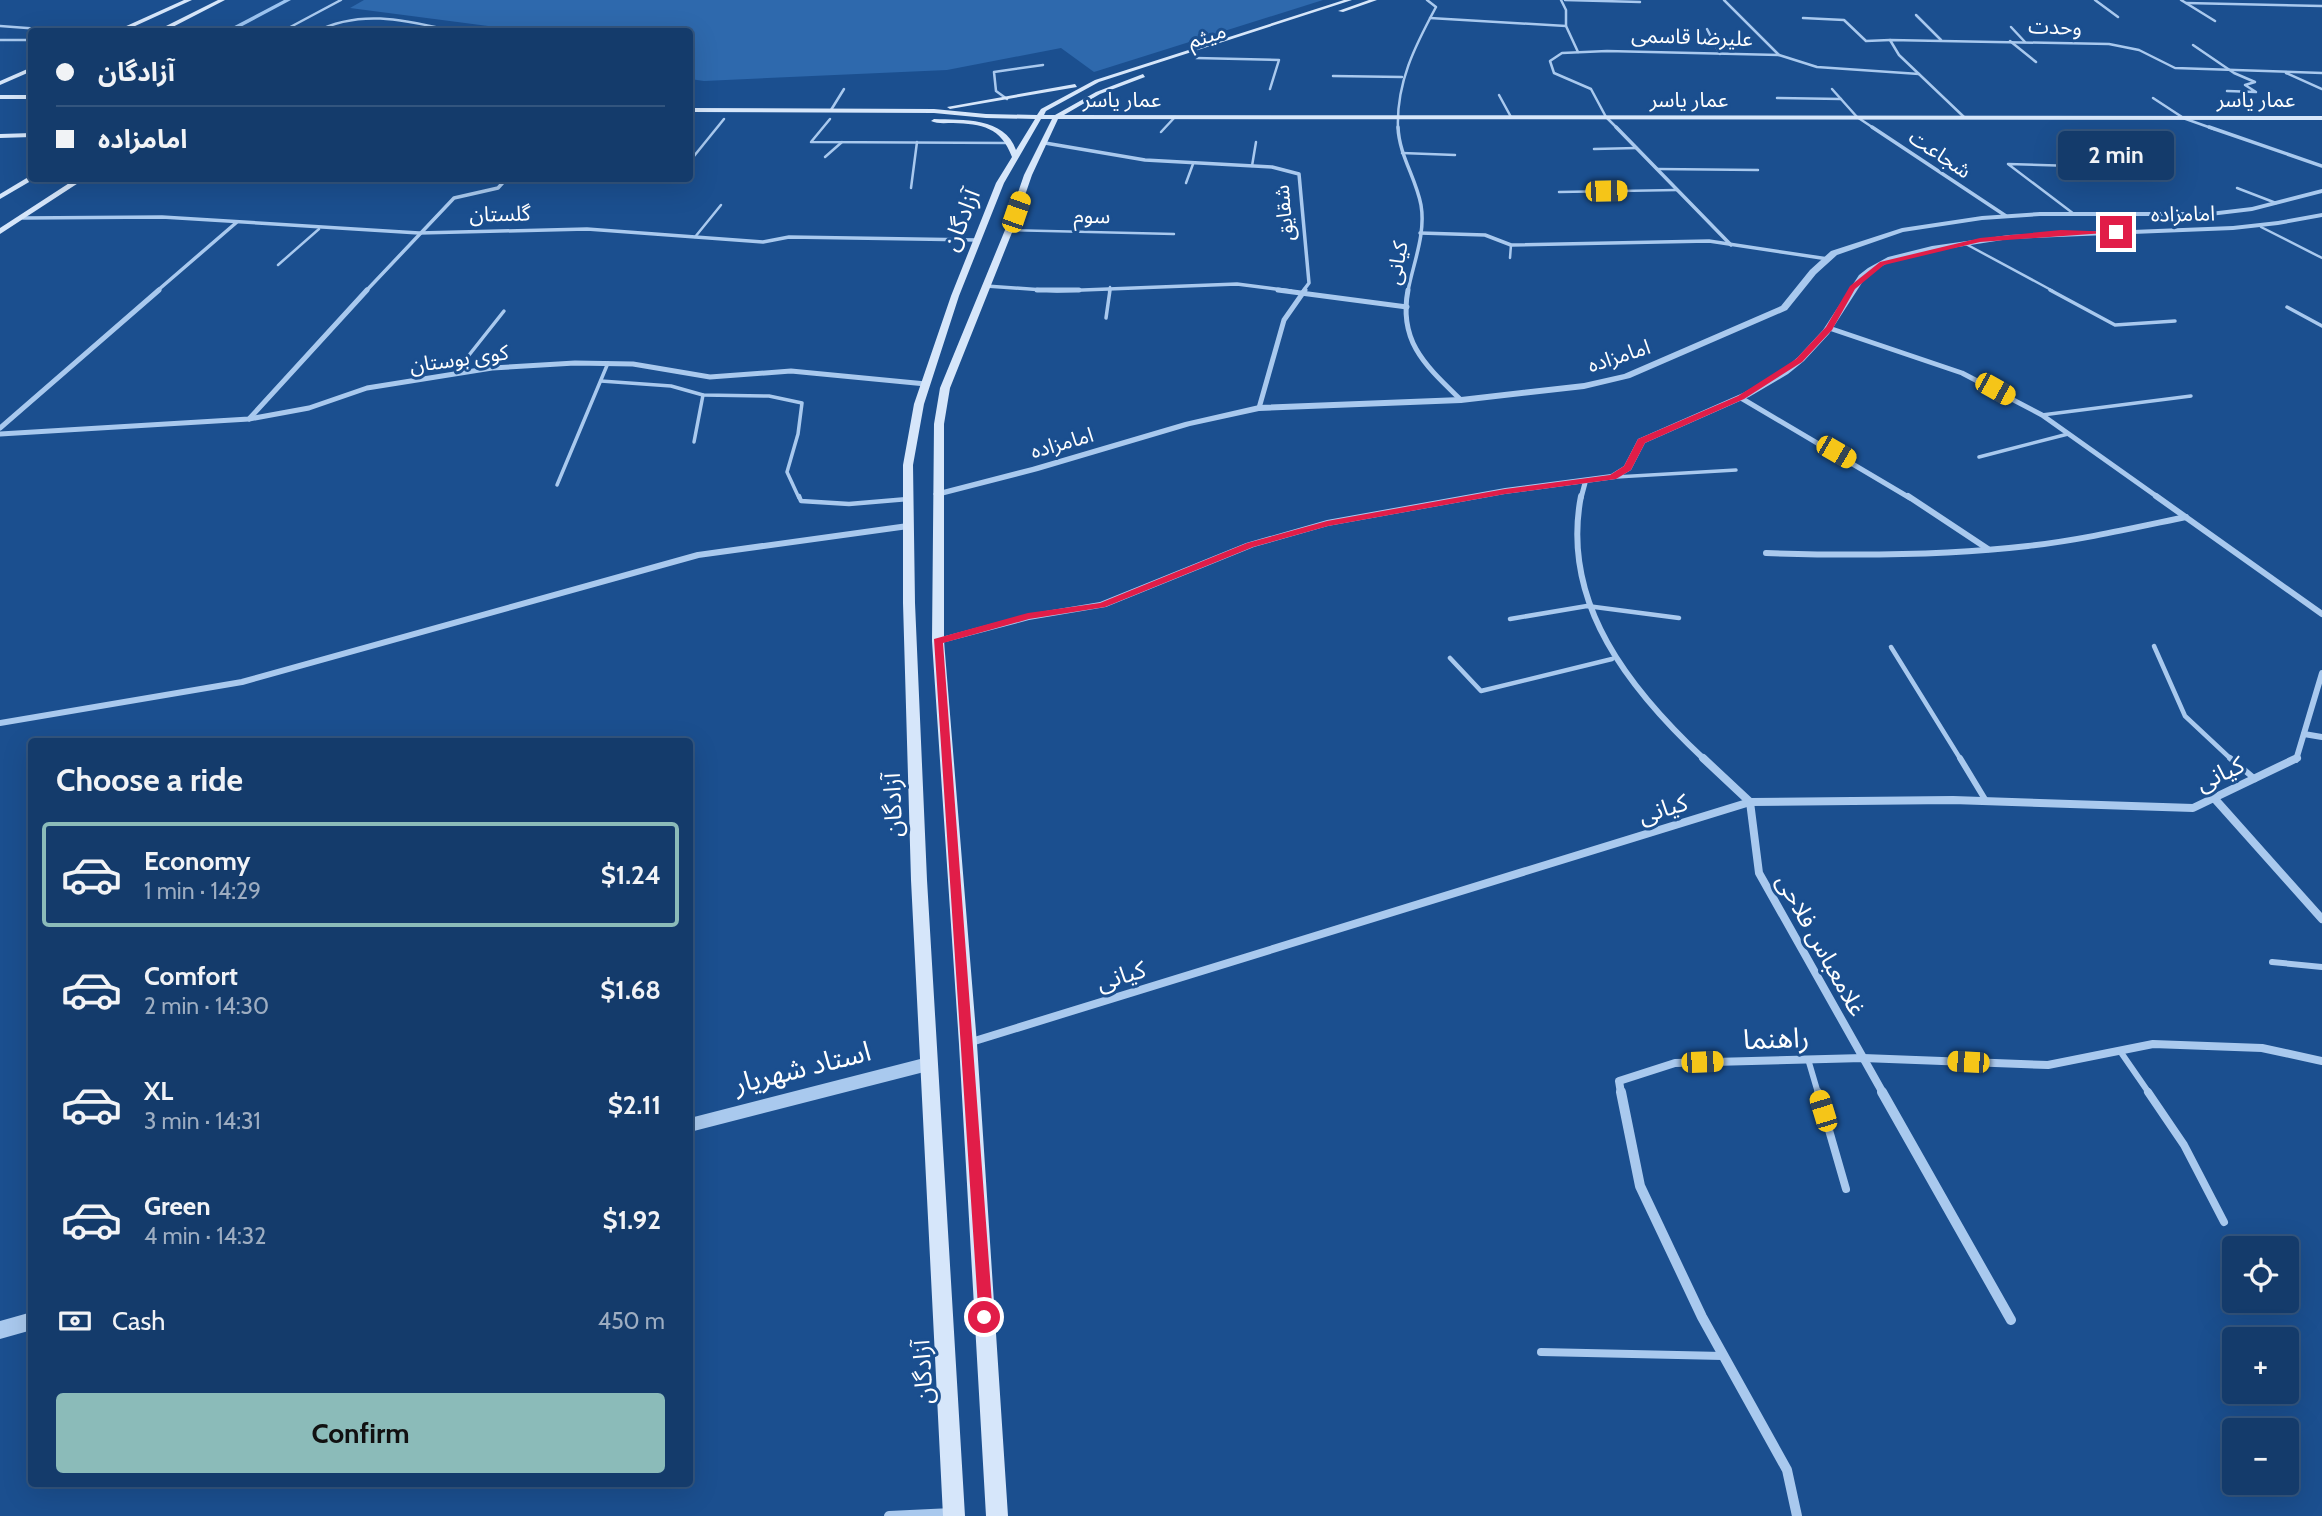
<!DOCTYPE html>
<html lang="en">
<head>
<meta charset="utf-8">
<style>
	:root { --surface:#143b6b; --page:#1d4271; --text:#f1f3f6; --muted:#9dadc1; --line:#33557e; --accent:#8bbbb9 }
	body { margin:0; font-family:Cabin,"Noto Sans Arabic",sans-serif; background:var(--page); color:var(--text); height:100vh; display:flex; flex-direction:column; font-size:26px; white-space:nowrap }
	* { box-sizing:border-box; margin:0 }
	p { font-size:23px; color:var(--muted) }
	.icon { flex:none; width:38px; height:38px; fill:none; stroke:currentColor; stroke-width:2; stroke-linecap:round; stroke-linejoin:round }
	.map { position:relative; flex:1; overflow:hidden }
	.drawer { position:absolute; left:28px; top:738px; width:665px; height:749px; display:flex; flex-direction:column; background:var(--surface); border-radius:7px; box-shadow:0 7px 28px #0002,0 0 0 2px var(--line) }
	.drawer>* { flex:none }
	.guide { position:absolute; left:28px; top:28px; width:665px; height:154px; border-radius:7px; box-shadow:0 7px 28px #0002,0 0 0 2px var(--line); display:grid; align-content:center; height:154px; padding:0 28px; background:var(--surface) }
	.tools { position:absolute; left:2222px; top:1236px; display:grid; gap:14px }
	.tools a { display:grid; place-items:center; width:77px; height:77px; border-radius:7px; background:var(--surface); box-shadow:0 7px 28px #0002,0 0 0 2px var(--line); font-size:35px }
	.end { position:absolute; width:32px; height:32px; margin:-16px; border:9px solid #e11d48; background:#fff; box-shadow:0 0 0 4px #fff }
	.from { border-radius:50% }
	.bubble { position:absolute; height:49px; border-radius:7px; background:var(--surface); box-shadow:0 7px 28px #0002,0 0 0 2px var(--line); font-size:23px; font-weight:700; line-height:49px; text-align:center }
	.car { position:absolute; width:21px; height:42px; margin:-21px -10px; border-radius:9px; box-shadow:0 0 5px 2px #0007; background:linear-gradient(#f5c518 24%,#345 0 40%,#f5c518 0 76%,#345 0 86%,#f5c518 0) }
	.guide b { display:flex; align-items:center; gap:24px; height:66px; font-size:26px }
	.guide b+b { border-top:2px solid var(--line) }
	.guide i { width:18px; height:18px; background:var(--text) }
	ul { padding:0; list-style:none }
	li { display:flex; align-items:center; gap:21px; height:105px; margin:0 14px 10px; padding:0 14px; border:4px solid transparent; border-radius:7px }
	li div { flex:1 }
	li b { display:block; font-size:26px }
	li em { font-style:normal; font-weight:700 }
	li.selected { border-color:var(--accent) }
	li>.icon { width:63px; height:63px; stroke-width:1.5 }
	h2 { padding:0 28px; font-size:32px; line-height:84px }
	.pay { display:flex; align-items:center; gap:18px; height:77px; padding:0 28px; font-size:26px }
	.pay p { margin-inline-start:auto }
	.primary-button { display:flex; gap:14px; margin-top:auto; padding:14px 28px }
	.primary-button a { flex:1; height:80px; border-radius:7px; background:var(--accent); color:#111; font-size:28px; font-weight:700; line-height:80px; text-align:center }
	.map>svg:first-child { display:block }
	.green { fill:#2e69ad }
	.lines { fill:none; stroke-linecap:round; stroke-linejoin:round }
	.stream { fill:#9cc4f0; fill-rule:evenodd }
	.service-far4 { stroke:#a9c9ee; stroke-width:2.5 }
	.service-far3 { stroke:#a9c9ee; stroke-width:3.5 }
	.service-far2 { stroke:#a9c9ee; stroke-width:4.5 }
	.service-far1 { stroke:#a9c9ee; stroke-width:6 }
	.service { stroke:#a9c9ee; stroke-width:8 }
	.minor-far5 { stroke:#a9c9ee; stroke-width:2.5 }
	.minor-far4 { stroke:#a9c9ee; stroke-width:3.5 }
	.minor-far3 { stroke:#a9c9ee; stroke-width:5 }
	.minor-far2 { stroke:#a9c9ee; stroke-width:6 }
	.minor-far1 { stroke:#a9c9ee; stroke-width:8 }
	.minor { stroke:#a9c9ee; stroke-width:10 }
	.tertiary { fill:#a9c9ee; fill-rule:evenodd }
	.secondary { fill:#d6e6fa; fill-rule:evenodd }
	.route { fill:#e11d48 }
	.labels { text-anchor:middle; stroke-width:6; stroke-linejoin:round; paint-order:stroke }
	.far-street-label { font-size:21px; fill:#fff; stroke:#1b4f8f }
	.street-label { font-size:24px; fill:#fff; stroke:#1b4f8f }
	.near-street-label { font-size:28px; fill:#fff; stroke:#1b4f8f }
</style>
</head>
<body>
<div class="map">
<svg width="2322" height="1516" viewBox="0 0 2322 1516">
	<rect width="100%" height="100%" fill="#1b4f8f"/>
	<path class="green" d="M364 0H1323L1094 72 1061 48 947 70 704 81 690 79V32L505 31 488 26 350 8Z"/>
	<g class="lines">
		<path class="stream" d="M284 0H291L231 32H223Z"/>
		<g class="service-far4">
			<path d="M2095 0 2118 17"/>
			<path d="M1916 15 1941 40"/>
			<path d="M1803 18 1844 20 1866 41 1890 40"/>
			<path d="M0 26 81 32"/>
			<path d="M2011 27 2025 42"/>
			<path d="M0 40H32"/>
			<path d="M2010 41 2036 62"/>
			<path d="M2193 45 2234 73 2255 82 2245 85 2256 92 2227 91"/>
			<path d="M1196 58 1279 60 1270 89"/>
			<path d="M2286 73 2322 89"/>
			<path d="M1333 76 1402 77"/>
			<path d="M1832 89 1857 117"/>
			<path d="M1499 95 1511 117"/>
			<path d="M1777 98 1841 99"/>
			<path d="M2153 98 2182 117"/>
			<path d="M1007 99 996 91 994 72 1043 65"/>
			<path d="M831 110 844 89"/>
			<path d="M830 119 811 142 1009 143"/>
			<path d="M1161 132 1175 117"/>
			<path d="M1594 149 1637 148"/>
			<path d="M1402 153 1455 155"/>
			<path d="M825 157 842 142"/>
			<path d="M690 161 724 119"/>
			<path d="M1252 166 1256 142"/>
			<path d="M2073 166 2008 164 2074 214"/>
			<path d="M1657 169 1758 170"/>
			<path d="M1186 183 1193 164"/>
			<path d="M911 188 917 142"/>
			<path d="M2237 188 2276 203"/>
			<path d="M1559 192 1677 190"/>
			<path d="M2261 227 2322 258"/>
			<path d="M1009 230 1174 234"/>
			<path d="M695 237 721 205"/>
			<path d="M1964 243 2053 291"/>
			<path d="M1510 258 1511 245"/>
			<path d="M278 265 319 229"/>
			<path d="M1109 291 1110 287"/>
		</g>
		<g class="service-far3">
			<path d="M2050 290 2115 325 2175 321"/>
			<path d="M2287 307 2322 326"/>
			<path d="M1106 318 1110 290"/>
			<path d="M454 374 504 311"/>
			<path d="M601 381 671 386 703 395 769 396 802 403 798 434 787 472 799 498"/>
			<path d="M2042 415 2191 396"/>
			<path d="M694 442 703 395"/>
			<path d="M1979 457 2068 434"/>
			<path d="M1616 477 1736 470"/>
			<path d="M557 485 608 363"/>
		</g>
		<g class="service-far2">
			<path d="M799 496 801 501 849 504 908 499"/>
			<path d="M1510 619 1587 606 1679 618"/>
			<path d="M2154 646 2185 716 2232 760"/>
			<path d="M1891 647 1961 760"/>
			<path d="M1450 658 1481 691 1612 659"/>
		</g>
		<g class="service-far1">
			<path d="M1960 758 1986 801"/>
			<path d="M2230 758 2255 779"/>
			<path d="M2272 962 2322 967"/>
			<path d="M2120 1051 2149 1093"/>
			<path d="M1808 1059 1818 1093"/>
		</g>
		<g class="service">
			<path d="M1818 1092 1846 1189"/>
			<path d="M2148 1092 2184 1145 2224 1222"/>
			<path d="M1541 1352 1723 1356"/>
		</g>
		<g class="minor-far5">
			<path d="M1561 0 1566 10V26L1578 52"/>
			<path d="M1565 0 1640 2"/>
			<path d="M1724 0 1779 55"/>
			<path d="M2181 0 2215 21"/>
			<path d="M2186 3 2322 6"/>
			<path d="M1430 18 1566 26"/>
			<path d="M1707 29 1720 54"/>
			<path d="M281 32 341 0"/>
			<path d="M315 32C362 8 408 21 457 32"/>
			<path d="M1857 117 1875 129"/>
			<path d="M1964 117 1899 55 1890 40 2109 44 2139 50 2175 68 2322 73"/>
			<path d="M2183 118 2214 129"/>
			<path d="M1398 129C1396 83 1415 46 1436 7L1427 0"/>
			<path d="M1618 129 1606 117 1591 89 1554 73 1550 61 1562 53 1607 51 1779 55 1817 67 1919 74"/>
		</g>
		<g class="minor-far4">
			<path d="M1398 127C1399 155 1416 178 1421 205 1426 234 1413 264 1408 291"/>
			<path d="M1616 127 1731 245"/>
			<path d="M1872 127 2006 216"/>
			<path d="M2209 127 2322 166"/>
			<path d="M1045 143 1145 160 1272 167 1299 174 1309 283 1303 291"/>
			<path d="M23 218 162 217 419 233 587 229 763 242 789 237 977 240"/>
			<path d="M1420 233 1485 235 1511 245 1709 241 1828 259"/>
			<path d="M986 286 1057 291 1237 284 1291 291"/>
			<path d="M157 291 237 222"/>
			<path d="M366 291 454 198 498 188 507 178"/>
		</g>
		<g class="minor-far3">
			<path d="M1037 290H1079"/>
			<path d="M1278 290 1407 307"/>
			<path d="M1408 290C1398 342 1426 366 1461 400"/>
			<path d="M1829 328 1962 373 2042 415 2159 498"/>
			<path d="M1741 398 1910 498"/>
			<path d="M1259 408 1284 320 1305 290"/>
			<path d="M249 419 367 290"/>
			<path d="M0 428 159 290"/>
			<path d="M0 434 249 419 309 408 367 388 492 368 575 363 633 364 710 377 791 371 926 384"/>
			<path d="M1581 498 1585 483"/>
		</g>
		<g class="minor-far2">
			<path d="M1581 496C1560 604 1631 691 1705 760"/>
			<path d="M1908 496 1988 549"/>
			<path d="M2156 496 2322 614"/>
			<path d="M1766 553C1853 556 1941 556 2028 546 2081 540 2133 528 2186 517"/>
			<path d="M0 723 242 682 698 555 908 526"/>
			<path d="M2304 734 2322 737"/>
			<path d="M2296 760 2322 673"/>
		</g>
		<g class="minor-far1">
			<path d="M1703 758 1750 802 1759 873 1883 1093"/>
			<path d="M2214 798 2322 919"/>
			<path d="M968 1043 1750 802 1953 800 2193 808 2297 758"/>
			<path d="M1621 1093 1619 1081 1675 1063 1863 1058 2048 1065 2153 1044 2262 1048 2322 1061"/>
		</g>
		<g class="minor">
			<path d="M1621 1092 1640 1186 1702 1317 1787 1470 1797 1516"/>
			<path d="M1882 1092 2011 1320"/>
			<path d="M889 1516 952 1513"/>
		</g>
		<g class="tertiary">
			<path d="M2322 189V193L2252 211 2210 216H2040L1982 220 1903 232 1837 255 1816 274 1787 310 1630 378 1584 389 1461 403 1259 411 1190 426 1038 471 941 496H935L933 494 935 492 1032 467 1185 422 1259 405 1461 397 1584 383 1624 374 1781 306 1810 270 1831 251 1902 228 1982 216 2040 212H2210L2252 207Z"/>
			<path d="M2322 213V217L2278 225 2233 230 2009 239 1932 251 1893 260 1873 271 1865 278 1829 334 1804 361 1788 374 1749 397 1645 443 1631 470 1616 479 1505 494 1328 526 1254 547 1106 607 1029 620 938 644 932 641 934 639 1028 614 1100 602 1246 543 1327 520 1505 488 1611 474 1624 466 1638 439 1743 393 1782 371 1798 357 1823 330 1859 275 1868 268 1888 257 1932 246 2009 235 2233 226 2278 221Z"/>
			<path d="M928 1057 933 1059 936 1064 933 1069 928 1071 690 1132V1118Z"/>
			<path d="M32 1312V1330L0 1339V1321Z"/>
		</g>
		<g class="secondary">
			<path d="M184 0H192L122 32H113Z"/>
			<path d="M218 0H225L163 32H154Z"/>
			<path d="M1344 0H1352L1099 82 1046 111 1044 115H1055L1096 92 1143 74 1145 77 1100 94 1064 115 2322 116V120L1058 119 1032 175 1013 230 950 388 944 424V641L977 1044 1008 1516H986L959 1044 932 641 934 424 940 388 1005 230 1024 175 1052 119H1041L1004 183 959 296 924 404 913 465 915 603 927 880 965 1516H943L911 880 903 603V465L914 404 951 296 996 183 1012 157C1001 127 982 124 953 123 945 123 937 124 931 121L934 119C962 120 1005 117 1016 150L1035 119 986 118 934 113 690 112V108L934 109 986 114 1037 115 1041 109 1095 80Z"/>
			<path d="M1369 0H1377L1343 12 1338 11Z"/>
			<path d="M32 67V71L0 85V81Z"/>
			<path d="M1075 84 1077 87 950 109 947 107Z"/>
			<rect x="0" y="95" width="32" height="4"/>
			<path d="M32 133V137L0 138V134Z"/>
			<path d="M30 176 36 178 0 199V194Z"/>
			<path d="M77 178H86L0 234V228Z"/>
		</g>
	</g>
	<path class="route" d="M2061 230 2119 232 1980 242 1884 265 1855 289 1832 330 1802 362 1744 399 1645 443 1631 470 1616 479 1505 494 1328 526 1253 547 1105 607 1029 619 943 643 993 1317 984 1325 979 1322 934 639 1028 613 1100 603 1247 543 1327 521 1505 489 1610 475 1624 466 1638 439 1738 396 1796 359 1826 327 1850 286 1880 262 1980 238Z"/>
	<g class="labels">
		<g class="far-street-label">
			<text transform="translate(2055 27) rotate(2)" y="7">وحدت</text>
			<text transform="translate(1207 36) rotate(-18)" y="7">میثم</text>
			<text transform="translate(1692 37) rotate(2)" y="7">علیرضا قاسمی</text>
			<text x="1122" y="107">عمار یاسر</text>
			<text x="1689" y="107">عمار یاسر</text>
			<text x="2256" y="107">عمار یاسر</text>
			<text transform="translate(1940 154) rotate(34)" y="7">شجاعت</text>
			<text transform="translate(1284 213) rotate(-95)" y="7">شقایق</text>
			<text transform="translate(500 214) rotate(-1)" y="7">گلستان</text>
			<text transform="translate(2183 214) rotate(-1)" y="7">امامزاده</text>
			<text transform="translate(1092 216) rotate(1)" y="7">سوم</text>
			<text transform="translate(1397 263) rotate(-80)" y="7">کیانی</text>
			<text transform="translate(1619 356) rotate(-18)" y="7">امامزاده</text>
			<text transform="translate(459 359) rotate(-8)" y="7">کوی بوستان</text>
			<text transform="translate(1062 443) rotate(-16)" y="7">امامزاده</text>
		</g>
		<g class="street-label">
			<text transform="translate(961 220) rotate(-68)" y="8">آزادگان</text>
			<text transform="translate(2220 774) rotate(-25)" y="8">کیانی</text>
			<text transform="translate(893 805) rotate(-92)" y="8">آزادگان</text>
			<text transform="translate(1663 809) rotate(-17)" y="8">کیانی</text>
			<text transform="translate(1821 945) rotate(61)" y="8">غلامعباس فلاحی</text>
			<text transform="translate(1121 976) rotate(-17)" y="8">کیانی</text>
			<text transform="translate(923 1372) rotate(-93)" y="8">آزادگان</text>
		</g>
		<g class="near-street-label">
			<text transform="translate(1776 1038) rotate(-2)" y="10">راهنما</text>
			<text transform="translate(802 1067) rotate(-14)" y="10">استاد شهریار</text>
		</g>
	</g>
</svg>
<div class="tools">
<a><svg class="icon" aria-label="locate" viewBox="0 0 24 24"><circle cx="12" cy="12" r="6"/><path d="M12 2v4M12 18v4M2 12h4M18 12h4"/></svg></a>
<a>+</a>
<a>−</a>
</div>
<i class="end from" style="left:984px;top:1317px"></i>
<i class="end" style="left:2116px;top:232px"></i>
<div class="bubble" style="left:2058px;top:131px;width:116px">2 min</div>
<i class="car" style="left:1606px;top:191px;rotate:89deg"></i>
<i class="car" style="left:1016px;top:212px;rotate:19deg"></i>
<i class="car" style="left:1995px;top:389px;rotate:119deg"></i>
<i class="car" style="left:1836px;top:452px;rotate:120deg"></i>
<i class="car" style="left:1702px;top:1062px;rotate:88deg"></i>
<i class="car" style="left:1968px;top:1062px;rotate:273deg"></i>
<i class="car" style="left:1823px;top:1111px;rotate:343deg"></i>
<div class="guide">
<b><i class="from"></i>آزادگان</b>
<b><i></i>امامزاده</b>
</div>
<section class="drawer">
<h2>Choose a ride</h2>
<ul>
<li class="selected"><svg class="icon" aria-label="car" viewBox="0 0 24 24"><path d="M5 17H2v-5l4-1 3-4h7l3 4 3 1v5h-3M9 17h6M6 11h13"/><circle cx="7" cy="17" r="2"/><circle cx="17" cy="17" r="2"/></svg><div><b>Economy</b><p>1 min · 14:29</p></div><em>$1.24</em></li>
<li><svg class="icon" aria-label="car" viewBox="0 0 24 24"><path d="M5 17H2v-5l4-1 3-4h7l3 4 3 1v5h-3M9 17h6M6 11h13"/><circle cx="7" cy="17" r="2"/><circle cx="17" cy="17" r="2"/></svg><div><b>Comfort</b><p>2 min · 14:30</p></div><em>$1.68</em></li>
<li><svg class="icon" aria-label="car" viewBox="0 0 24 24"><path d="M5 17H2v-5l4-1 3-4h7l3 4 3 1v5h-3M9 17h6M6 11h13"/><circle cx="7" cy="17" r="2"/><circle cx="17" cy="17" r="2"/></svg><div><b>XL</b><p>3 min · 14:31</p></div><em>$2.11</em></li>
<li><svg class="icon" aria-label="car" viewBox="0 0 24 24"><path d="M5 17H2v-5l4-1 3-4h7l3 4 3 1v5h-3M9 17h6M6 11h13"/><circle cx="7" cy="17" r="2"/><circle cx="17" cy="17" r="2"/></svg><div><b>Green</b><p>4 min · 14:32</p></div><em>$1.92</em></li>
</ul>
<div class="pay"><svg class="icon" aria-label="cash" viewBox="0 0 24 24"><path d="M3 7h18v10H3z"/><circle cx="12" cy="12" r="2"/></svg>Cash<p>450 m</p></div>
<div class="primary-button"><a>Confirm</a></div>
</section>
</div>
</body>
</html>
